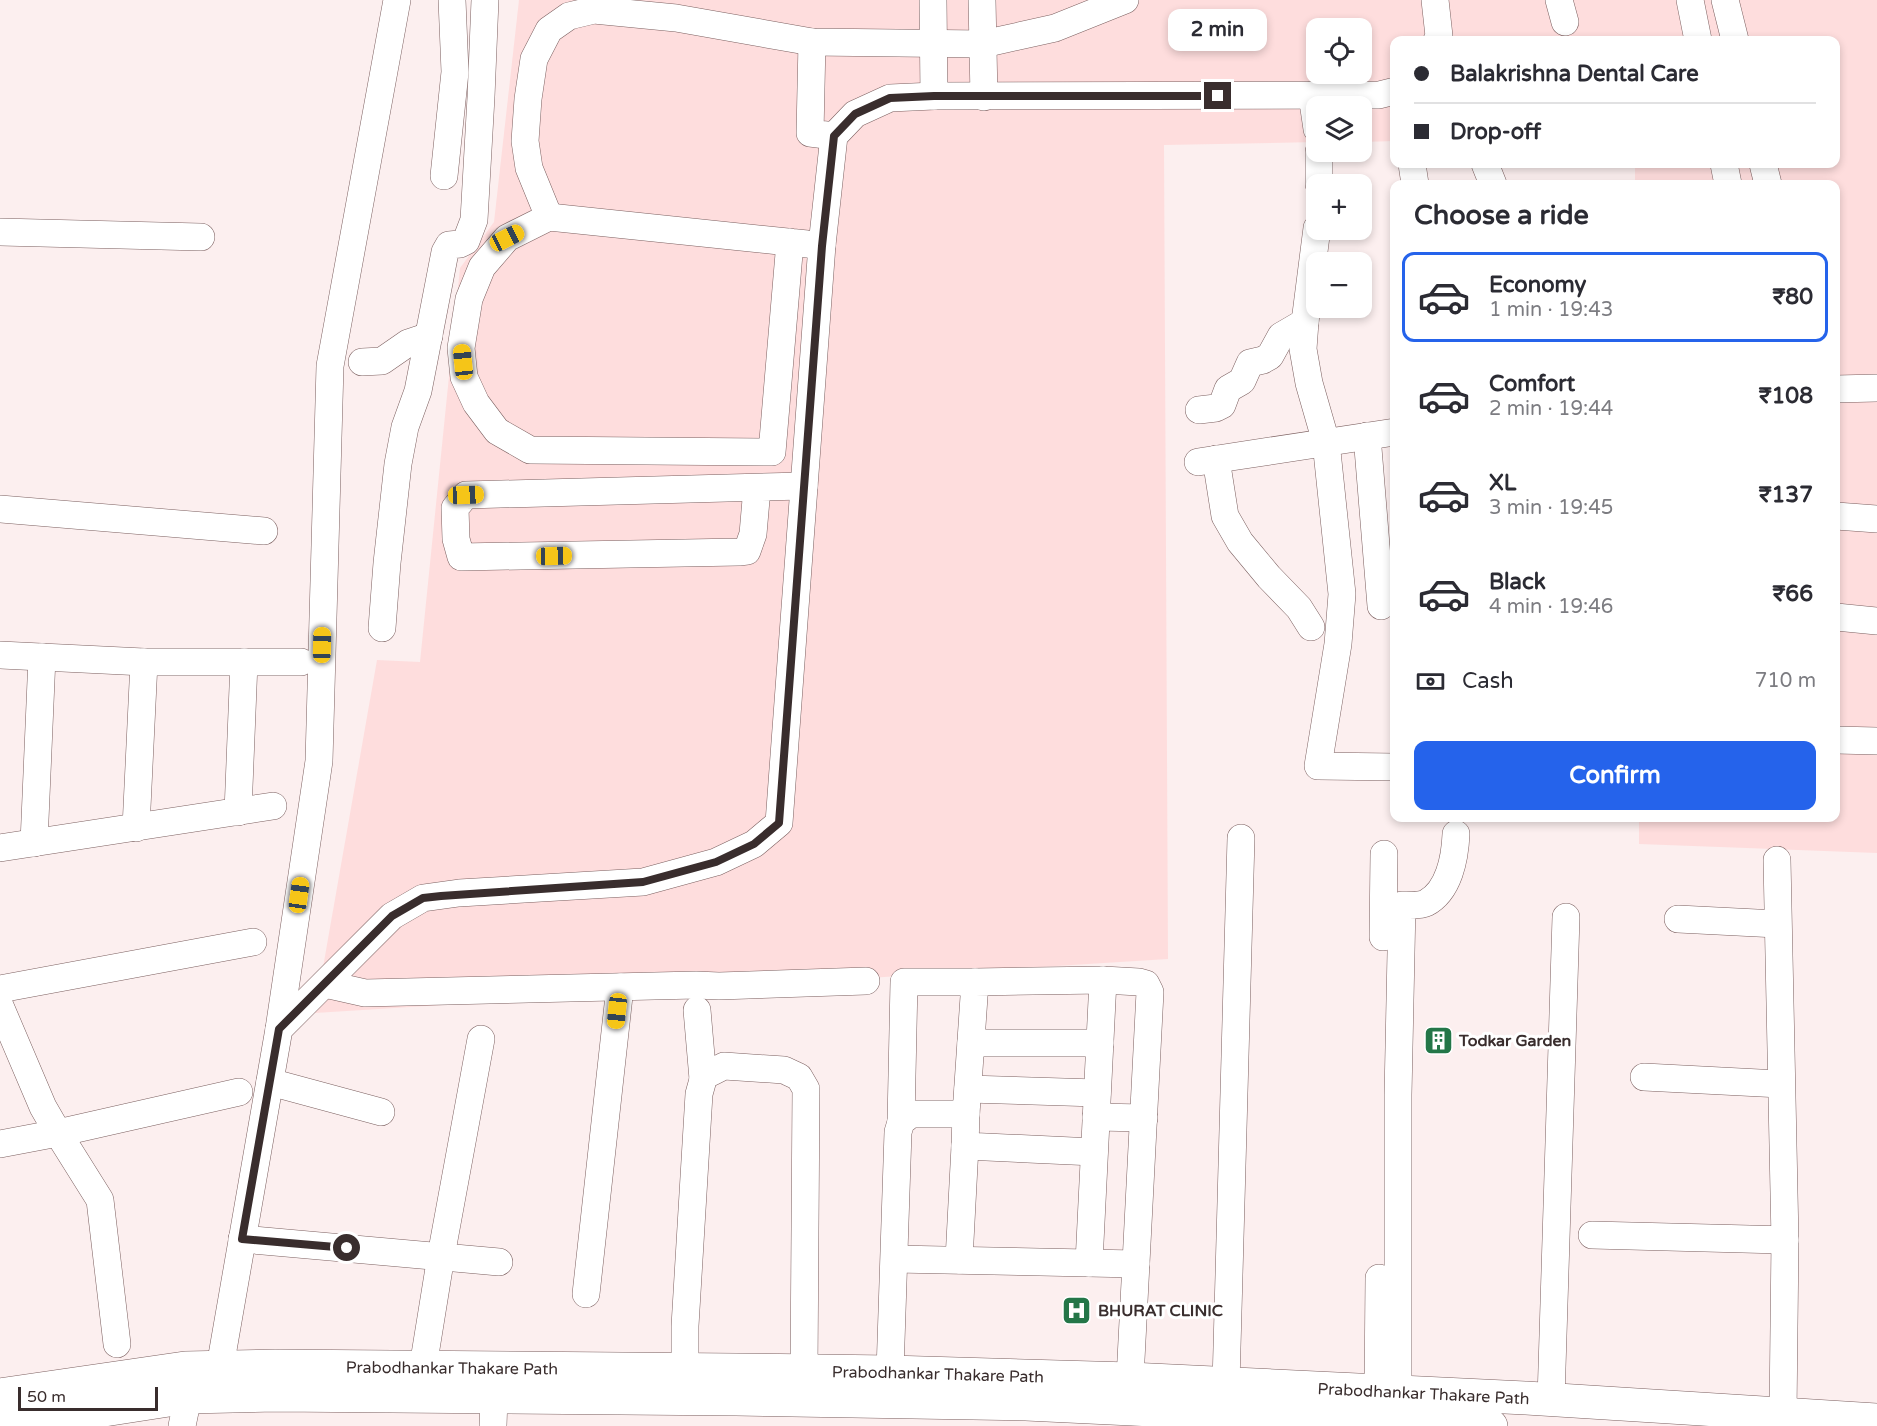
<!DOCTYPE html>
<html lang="en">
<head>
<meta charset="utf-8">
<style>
	:root { --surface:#fff; --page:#f7f7f7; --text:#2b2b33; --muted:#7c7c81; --line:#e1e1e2; --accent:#2563eb }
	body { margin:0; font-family:"Varela Round",sans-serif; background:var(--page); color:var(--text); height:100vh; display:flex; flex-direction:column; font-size:22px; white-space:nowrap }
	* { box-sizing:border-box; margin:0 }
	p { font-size:20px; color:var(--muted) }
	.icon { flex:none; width:33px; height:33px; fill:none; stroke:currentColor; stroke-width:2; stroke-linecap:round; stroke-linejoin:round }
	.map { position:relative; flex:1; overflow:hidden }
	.panel { position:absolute; left:1390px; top:180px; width:450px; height:642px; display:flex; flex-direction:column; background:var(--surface); border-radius:12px; box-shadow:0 3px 9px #0003 }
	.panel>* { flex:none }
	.hud { position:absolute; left:1390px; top:36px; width:450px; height:132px; border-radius:12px; box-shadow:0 3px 9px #0003; display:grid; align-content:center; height:132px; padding:0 24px; background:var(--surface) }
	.fabs { position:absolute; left:1306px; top:18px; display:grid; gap:12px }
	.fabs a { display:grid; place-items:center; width:66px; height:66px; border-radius:12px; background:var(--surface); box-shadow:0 3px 9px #0003; font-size:30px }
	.scale { position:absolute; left:18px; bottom:15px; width:140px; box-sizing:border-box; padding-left:6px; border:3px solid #392d2d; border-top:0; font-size:16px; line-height:21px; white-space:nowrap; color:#392d2d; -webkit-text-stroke:4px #fff; paint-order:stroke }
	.end { position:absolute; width:27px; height:27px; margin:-14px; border:8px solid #392d2d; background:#fff; box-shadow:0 0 0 3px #fff }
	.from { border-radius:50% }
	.bubble { position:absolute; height:42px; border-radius:12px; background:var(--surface); box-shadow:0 3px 9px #0003; font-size:20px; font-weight:700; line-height:42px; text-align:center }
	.car { position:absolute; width:18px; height:36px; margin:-18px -9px; border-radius:8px; box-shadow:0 0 4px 2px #0007; background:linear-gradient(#f5c518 24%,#345 0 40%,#f5c518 0 76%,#345 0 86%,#f5c518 0) }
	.hud b { display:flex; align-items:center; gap:21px; height:57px; font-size:22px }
	.hud b+b { border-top:2px solid var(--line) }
	.hud i { width:15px; height:15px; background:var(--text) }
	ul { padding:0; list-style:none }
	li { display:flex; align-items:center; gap:18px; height:90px; margin:0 12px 9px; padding:0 12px; border:3px solid transparent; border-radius:12px }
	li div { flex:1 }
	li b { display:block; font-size:22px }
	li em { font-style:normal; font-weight:700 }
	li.on { border-color:var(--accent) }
	li>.icon { width:54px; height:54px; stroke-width:1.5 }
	h2 { padding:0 24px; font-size:27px; line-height:72px }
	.pay { display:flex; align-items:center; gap:15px; height:66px; padding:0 24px; font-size:22px }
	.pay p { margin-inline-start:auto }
	.action { display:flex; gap:12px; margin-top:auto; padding:12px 24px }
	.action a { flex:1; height:69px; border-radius:12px; background:var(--accent); color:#fff; font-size:24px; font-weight:700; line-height:69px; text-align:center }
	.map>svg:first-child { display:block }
	.built { fill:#fedddd; fill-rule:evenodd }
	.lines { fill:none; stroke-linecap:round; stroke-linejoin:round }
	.minor-casing { stroke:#7c6060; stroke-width:28 }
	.major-casing { stroke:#7c6060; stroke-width:34 }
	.minor { stroke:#fff; stroke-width:27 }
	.major { stroke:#fff; stroke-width:33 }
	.route { stroke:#392d2d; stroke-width:8 }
	.labels { text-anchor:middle; stroke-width:6; stroke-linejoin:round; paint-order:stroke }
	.poi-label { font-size:16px; font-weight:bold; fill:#392d2d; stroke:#fff; text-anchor:start }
	.street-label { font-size:16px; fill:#392d2d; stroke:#fff }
</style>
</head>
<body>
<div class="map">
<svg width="1877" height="1426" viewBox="0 0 1877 1426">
	<rect width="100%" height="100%" fill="#fcefef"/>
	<path class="built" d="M519 0H1877V853L1639 844V818H1836V184H1635V164H1836V40H1395V141L1362 142V106H1317V142L1164 145 1168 959 315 1013 377 660 420 662 460 268 494 222ZM1317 28H1362V74H1317Z"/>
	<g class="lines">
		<defs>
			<g id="minor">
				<path d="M933 0 934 96"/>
				<path d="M982 0 984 97"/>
				<path d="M1435 0 1439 36 1437 40"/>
				<path d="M1559 0 1565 22"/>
				<path d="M1690 0 1698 40"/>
				<path d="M1725 0 1735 40"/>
				<path d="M812 42 810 133 834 136"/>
				<path d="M1312 95 1317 129"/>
				<path d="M1319 152V184"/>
				<path d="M1412 164 1415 184"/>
				<path d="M1485 164 1493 184"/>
				<path d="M1724 164 1728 184"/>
				<path d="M1763 164 1768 184"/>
				<path d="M444 176 455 72 452 0"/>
				<path d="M549 217 529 168 525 141 528 99 534 59 549 30 569 16 594 10 676 18 812 42 983 44 1055 28 1125 0"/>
				<path d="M1317 228 1305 322 1303 349 1309 383 1326 442 1342 594 1338 644 1318 766 1395 767"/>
				<path d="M0 232 201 237"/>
				<path d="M790 242 772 452 530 450 497 431 476 403 464 377 461 348 469 299 482 267 507 238 549 217 807 244 822 245"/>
				<path d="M362 362 382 361 408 343 429 336"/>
				<path d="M1836 389 1877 388"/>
				<path d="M1199 410 1216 408 1222 405 1228 389 1242 381 1250 363 1263 360 1270 356 1281 336 1305 322"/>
				<path d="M1367 436 1381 606"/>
				<path d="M1216 459 1225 516 1240 542 1269 577 1299 608 1311 627"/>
				<path d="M1198 462 1395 432"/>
				<path d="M757 488 753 534 747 551 739 552 461 557 456 539 455 508 466 495 804 486"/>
				<path d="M0 509 264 531"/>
				<path d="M1836 516 1877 519"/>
				<path d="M1836 617 1877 621"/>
				<path d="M382 628 387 563 398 464 405 427 418 391 445 252 449 245 460 244 466 241 474 220 481 97 485 0"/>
				<path d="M0 655 144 662H301"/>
				<path d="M1836 740 1877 741"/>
				<path d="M238 812 244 662"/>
				<path d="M136 828 144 662"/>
				<path d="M34 843 42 657"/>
				<path d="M0 848 273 806"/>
				<path d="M1777 860 1785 1240 1783 1414"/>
				<path d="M1678 919 1777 924"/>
				<path d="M1383 937 1384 854"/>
				<path d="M325 984 365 993 696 985 719 986 866 981"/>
				<path d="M0 989 253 942"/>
				<path d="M0 1006 43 1107 58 1133 100 1200 117 1344"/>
				<path d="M697 1010 703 1079"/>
				<path d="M279 1029 319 761 330 366 397 0"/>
				<path d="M971 1043H1100"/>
				<path d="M1644 1077 1781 1084"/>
				<path d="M270 1082 381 1112"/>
				<path d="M968 1089 1097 1093"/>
				<path d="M966 1114 965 1146 1094 1152"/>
				<path d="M1096 1117 1144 1118"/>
				<path d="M901 1122 904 982H975"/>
				<path d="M0 1144 58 1133 239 1092"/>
				<path d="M1592 1235 1785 1240"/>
				<path d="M242 1239 499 1262"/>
				<path d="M895 1259 1136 1264"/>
				<path d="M959 1260 965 1146"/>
				<path d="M1089 1263 1103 980"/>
				<path d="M586 1294 620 987"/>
				<path d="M220 1367 279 1029 392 916 423 898 459 893 643 882 716 862 754 844 779 823 822 245 834 136 855 114 890 98 934 96 1379 95 1395 91"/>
				<path d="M423 1367 441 1256 481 1039"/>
				<path d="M685 1369V1326L699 1094 704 1076 724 1066 784 1070 799 1077 806 1089 804 1371"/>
				<path d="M890 1372 898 1132 901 1122 911 1114H966L975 982 1103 980 1139 982 1146 984 1150 992 1130 1379"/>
				<path d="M1226 1384 1241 838"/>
				<path d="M1378 1391 1379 1278"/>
				<path d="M1398 1392V1095L1402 905C1409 905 1420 906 1426 903 1449 891 1455 858 1456 834"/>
				<path d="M1551 1400 1566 917"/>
				<path d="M182 1426 188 1397"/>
				<path d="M493 1426 494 1397"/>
			</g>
			<g id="major">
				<path id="s1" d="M0 1395 185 1368 275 1366 736 1370 890 1372 1130 1379 1526 1398 1877 1420"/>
				<path d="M0 1426 188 1397 275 1395 736 1399 1026 1404 1491 1426"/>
			</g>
		</defs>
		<use href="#minor" class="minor-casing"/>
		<use href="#major" class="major-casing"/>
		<use href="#minor" class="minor"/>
		<use href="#major" class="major"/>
	</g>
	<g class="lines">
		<path class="route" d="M347 1248 242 1239 279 1029 392 916 423 898 441 896 643 882 716 862 754 844 779 823 822 246 834 136 855 114 890 98 934 96H1218"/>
	</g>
	<defs>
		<symbol id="building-square" viewBox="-11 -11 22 22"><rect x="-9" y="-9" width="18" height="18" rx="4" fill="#247648" stroke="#fff"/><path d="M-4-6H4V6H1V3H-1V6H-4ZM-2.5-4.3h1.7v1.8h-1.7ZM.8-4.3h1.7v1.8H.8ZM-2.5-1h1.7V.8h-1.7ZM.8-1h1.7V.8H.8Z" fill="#fff"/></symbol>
		<symbol id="hospital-square" viewBox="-11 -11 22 22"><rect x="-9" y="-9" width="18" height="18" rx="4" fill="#247648" stroke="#fff"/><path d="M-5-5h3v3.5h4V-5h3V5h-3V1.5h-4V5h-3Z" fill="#fff"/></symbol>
	</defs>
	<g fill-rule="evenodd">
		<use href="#building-square" x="1422" y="1024" width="33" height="33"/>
		<use href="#hospital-square" x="1060" y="1294" width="33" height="33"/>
	</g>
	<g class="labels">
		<g class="poi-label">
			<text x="1459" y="1046">Todkar Garden</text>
			<text x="1098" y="1316">BHURAT CLINIC</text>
		</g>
		<g class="street-label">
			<text dy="6" stroke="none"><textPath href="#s1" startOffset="454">Prabodhankar Thakare Path</textPath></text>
			<text dy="6" stroke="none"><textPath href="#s1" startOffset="940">Prabodhankar Thakare Path</textPath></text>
			<text dy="6" stroke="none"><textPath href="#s1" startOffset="1426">Prabodhankar Thakare Path</textPath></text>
		</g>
	</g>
</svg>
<div class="fabs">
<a><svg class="icon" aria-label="locate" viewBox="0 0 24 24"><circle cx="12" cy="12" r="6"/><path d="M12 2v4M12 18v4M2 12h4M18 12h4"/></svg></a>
<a><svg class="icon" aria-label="layers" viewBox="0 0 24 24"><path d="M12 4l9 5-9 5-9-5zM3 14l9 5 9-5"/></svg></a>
<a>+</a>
<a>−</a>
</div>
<div class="scale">50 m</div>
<i class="end from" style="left:347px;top:1248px"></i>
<i class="end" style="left:1218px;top:96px"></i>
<div class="bubble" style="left:1168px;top:9px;width:99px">2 min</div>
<i class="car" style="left:507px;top:238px;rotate:63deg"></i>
<i class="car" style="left:463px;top:362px;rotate:354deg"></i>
<i class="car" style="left:466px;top:495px;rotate:88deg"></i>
<i class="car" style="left:554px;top:556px;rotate:89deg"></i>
<i class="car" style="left:322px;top:645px;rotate:1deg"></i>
<i class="car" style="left:299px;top:895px;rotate:8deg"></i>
<i class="car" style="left:617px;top:1011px;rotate:186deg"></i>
<div class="hud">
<b><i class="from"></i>Balakrishna Dental Care</b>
<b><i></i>Drop-off</b>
</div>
<section class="panel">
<h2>Choose a ride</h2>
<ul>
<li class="on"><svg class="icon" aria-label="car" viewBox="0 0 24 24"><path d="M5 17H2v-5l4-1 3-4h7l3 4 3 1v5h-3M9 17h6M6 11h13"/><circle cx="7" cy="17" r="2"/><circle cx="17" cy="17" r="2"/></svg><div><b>Economy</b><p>1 min · 19:43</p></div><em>₹80</em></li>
<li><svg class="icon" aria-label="car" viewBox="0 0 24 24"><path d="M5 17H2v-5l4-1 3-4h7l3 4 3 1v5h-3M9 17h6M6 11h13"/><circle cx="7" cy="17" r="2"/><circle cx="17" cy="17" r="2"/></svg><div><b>Comfort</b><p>2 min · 19:44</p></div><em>₹108</em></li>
<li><svg class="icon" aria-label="car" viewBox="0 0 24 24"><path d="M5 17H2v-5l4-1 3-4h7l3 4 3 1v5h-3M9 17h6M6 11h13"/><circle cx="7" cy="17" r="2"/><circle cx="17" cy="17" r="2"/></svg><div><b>XL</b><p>3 min · 19:45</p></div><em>₹137</em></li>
<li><svg class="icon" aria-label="car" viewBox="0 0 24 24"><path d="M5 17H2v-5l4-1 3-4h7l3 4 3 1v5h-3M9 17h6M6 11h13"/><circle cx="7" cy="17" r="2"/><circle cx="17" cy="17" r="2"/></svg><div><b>Black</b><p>4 min · 19:46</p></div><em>₹66</em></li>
</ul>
<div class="pay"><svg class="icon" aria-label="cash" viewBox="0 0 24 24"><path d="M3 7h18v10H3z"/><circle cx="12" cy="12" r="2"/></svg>Cash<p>710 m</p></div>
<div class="action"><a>Confirm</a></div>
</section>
</div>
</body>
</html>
